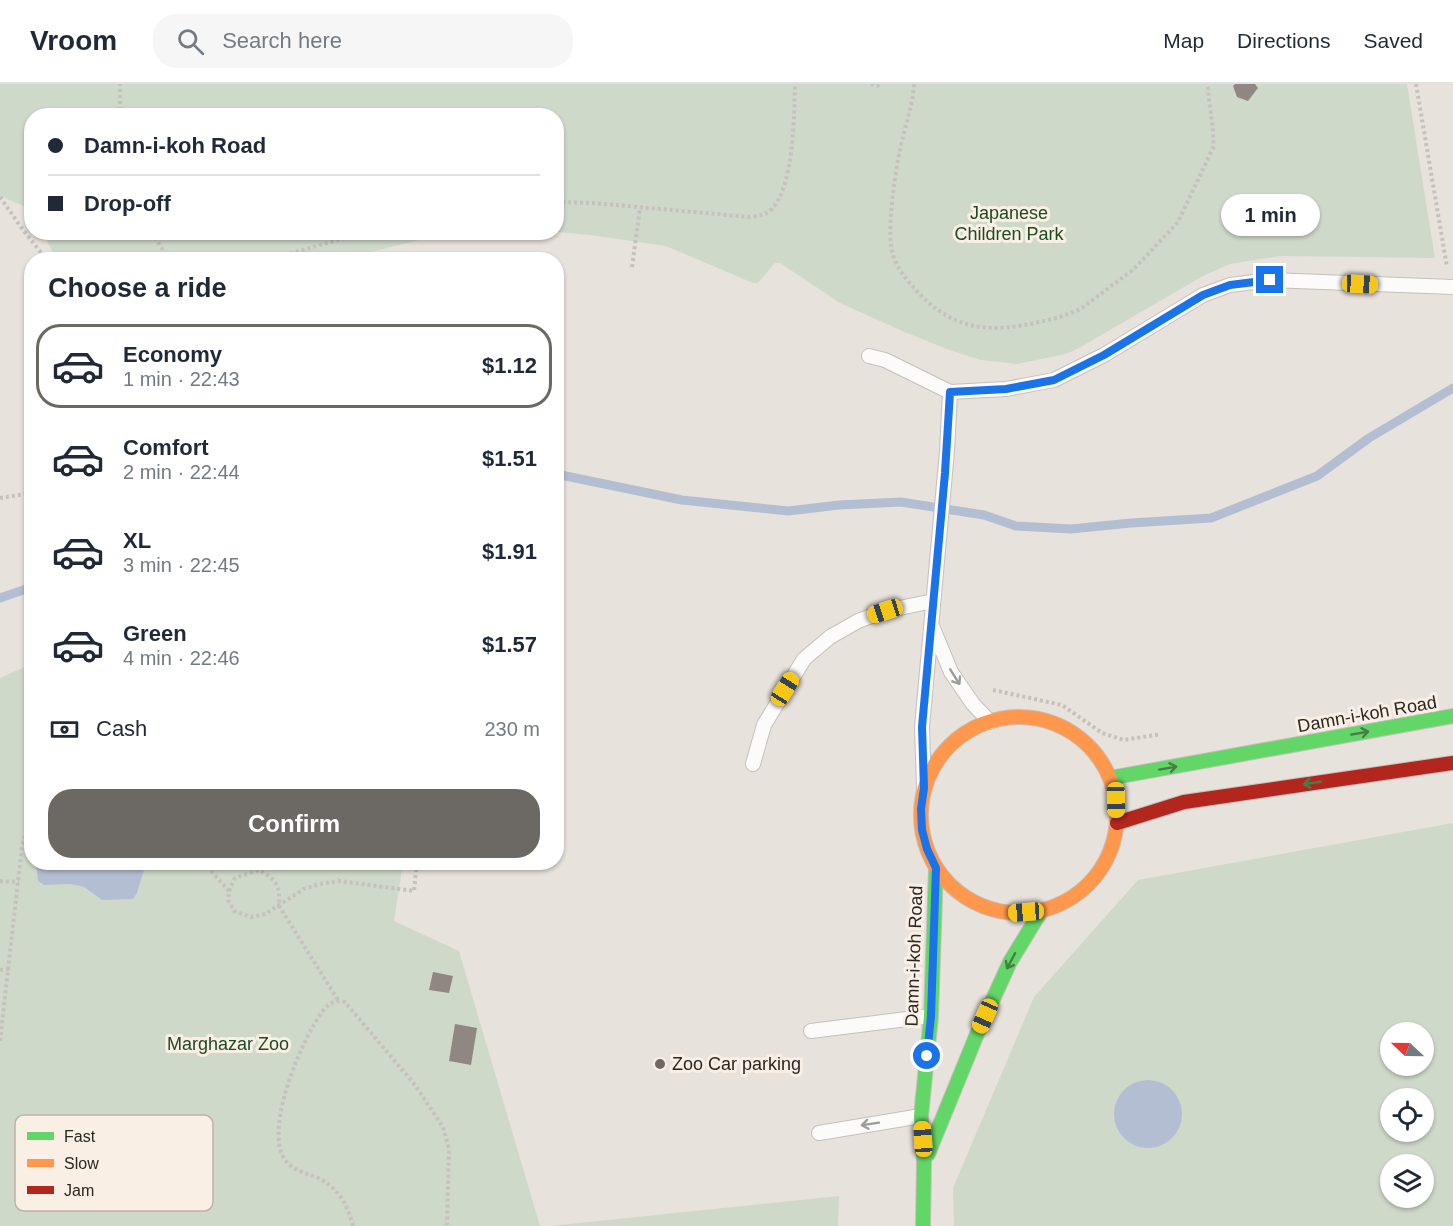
<!DOCTYPE html>
<html lang="en">
<head>
<meta charset="utf-8">
<style>
	:root { --surface:#fff; --page:#f6f6f7; --text:#1f2937; --muted:#747a83; --line:#e0e1e3; --accent:#6c6863 }
	body { margin:0; font-family:Arial,sans-serif; background:var(--page); color:var(--text); height:100vh; display:flex; flex-direction:column; font-size:22px; white-space:nowrap }
	* { box-sizing:border-box; margin:0 }
	p { font-size:20px; color:var(--muted) }
	.icon { flex:none; width:33px; height:33px; fill:none; stroke:currentColor; stroke-width:2; stroke-linecap:round; stroke-linejoin:round }
	.map { position:relative; flex:1; overflow:hidden }
	.panel { position:absolute; left:24px; top:168px; width:540px; height:618px; display:flex; flex-direction:column; background:var(--surface); border-radius:24px; box-shadow:0 2px 4px #0004 }
	.panel>* { flex:none }
	.banner { position:absolute; left:24px; top:24px; width:540px; height:132px; border-radius:24px; box-shadow:0 2px 4px #0004; display:grid; align-content:center; height:132px; padding:0 24px; background:var(--surface) }
	.needle { width:39px; rotate:292deg }
	.fabs { position:absolute; left:1380px; top:938px; display:grid; gap:12px }
	.fabs a { display:grid; place-items:center; width:54px; height:54px; border-radius:50%; background:var(--surface); box-shadow:0 2px 4px #0004; font-size:30px }
	.end { position:absolute; width:27px; height:27px; margin:-14px; border:8px solid #1a73e8; background:#fff; box-shadow:0 0 0 3px #fff }
	.from { border-radius:50% }
	.bubble { position:absolute; height:42px; border-radius:21px; background:var(--surface); box-shadow:0 2px 4px #0004; font-size:20px; font-weight:600; line-height:42px; text-align:center }
	.car { position:absolute; width:18px; height:36px; margin:-18px -9px; border-radius:8px; box-shadow:0 0 4px 2px #0007; background:linear-gradient(#f5c518 24%,#345 0 40%,#f5c518 0 76%,#345 0 86%,#f5c518 0) }
	.banner b { display:flex; align-items:center; gap:21px; height:57px; font-size:22px }
	.banner b+b { border-top:2px solid var(--line) }
	.banner i { width:15px; height:15px; background:var(--text) }
	ul { padding:0; list-style:none }
	li { display:flex; align-items:center; gap:18px; height:84px; margin:0 12px 9px; padding:0 12px; border:3px solid transparent; border-radius:24px }
	li div { flex:1 }
	li b { display:block; font-size:22px }
	li em { font-style:normal; font-weight:600 }
	li.active { border-color:var(--accent) }
	li>.icon { width:54px; height:54px; stroke-width:1.5 }
	h2 { padding:0 24px; font-size:27px; line-height:72px }
	.pay { display:flex; align-items:center; gap:15px; height:66px; padding:0 24px; font-size:22px }
	.pay p { margin-inline-start:auto }
	.button { display:flex; gap:12px; margin-top:auto; padding:12px 24px }
	.button a { flex:1; height:69px; border-radius:24px; background:var(--accent); color:#fff; font-size:24px; font-weight:600; line-height:69px; text-align:center }
	header { display:flex; align-items:center; gap:36px; box-sizing:border-box; height:84px; padding:0 30px; background:var(--surface); border-bottom:2px solid var(--line) }
	header strong { font-size:28px }
	nav { display:flex; gap:33px; margin-inline-start:auto; font-size:21px }
	.search { width:420px; height:54px; background:var(--page); display:flex; align-items:center; gap:15px; box-sizing:border-box; padding:0 21px; border-radius:24px; color:var(--muted); font-size:22px }
	.map>svg:first-child { display:block }
	.green { fill:#cfd9ca; fill-rule:evenodd }
	.water { fill:#b4bed3 }
	.lines { fill:none; stroke-linecap:round; stroke-linejoin:round }
	.stream { stroke:#b4bed3; stroke-width:9 }
	.building { fill:#908783 }
	.lane-casing { stroke:#c5c0bc; stroke-width:16 }
	.fast-casing { stroke:#c5c0bc; stroke-width:16 }
	.slow-casing { stroke:#c5c0bc; stroke-width:16 }
	.jam-casing { stroke:#c5c0bc; stroke-width:16 }
	.path { stroke:#c4c1be; stroke-width:4; stroke-dasharray:3 3; stroke-linecap:butt }
	.lane { stroke:#fcfbfa; stroke-width:14 }
	.fast { stroke:#63d668; stroke-width:14 }
	.slow { stroke:#ff974d; stroke-width:14 }
	.jam { stroke:#b3261e; stroke-width:14 }
	.oneway { stroke:#9e9b99 }
	.oneway2 { stroke:#467e45 }
	.route { stroke:#1a73e8; stroke-width:8 }
	.poi-dot { fill:#6c6863; stroke:#faefe5; stroke-width:2 }
	.labels { text-anchor:middle; stroke-width:6; stroke-linejoin:round; paint-order:stroke }
	.park-label { font-size:18px; fill:#1c4a23; stroke:#faefe5 }
	.street-label { font-size:18px; fill:#2a2622; stroke:#faefe5 }
	.poi-label { font-size:18px; fill:#2a2622; stroke:#faefe5; text-anchor:start }
	.key { fill:#faefe5; stroke:#bcb3aa; stroke-width:1.5 }
	.key-label { font-size:16px; fill:#2a2622 }
</style>
</head>
<body>
<header>
<strong>Vroom</strong>
<div class="search"><svg class="icon" aria-label="search" viewBox="0 0 24 24"><circle cx="10" cy="10" r="6"/><path d="M15 15l6 6"/></svg>Search here</div>
<nav><a>Map</a><a>Directions</a><a>Saved</a></nav>
</header>
<div class="map">
<svg width="1453" height="1142" viewBox="0 0 1453 1142">
	<rect width="100%" height="100%" fill="#e8e2dc"/>
	<g class="green">
		<path d="M0 0H1407L1435 174 1280 172 1230 180 1203 192 1079 264 1066 270 1017 280 981 276 952 267 902 247 840 219 780 179H775L758 199H753L666 162 590 151 557 148 556 32H32L31 125 0 112Z"/>
		<path d="M43 149V148L479 149 419 156 343 175H56Z"/>
		<path d="M31 580 32 778 403 779 394 837 459 867 540 1142H0V594Z"/>
		<path d="M1453 739V1142H954L953 1104 1034 913 1138 796ZM1390 948H1424V981H1390ZM1390 1014H1424V1047H1390ZM1390 1080H1424V1113H1390Z"/>
		<path d="M839 1112 838 1142H550Z"/>
	</g>
	<g class="water">
		<path d="M36 779V778L146 779 137 809 133 815 102 816 84 803 71 800 44 801 38 797Z"/>
		<circle cx="1148" cy="1030" r="34"/>
	</g>
	<g class="lines">
		<g class="stream">
			<path d="M556 390 682 416 788 427 839 421 901 418 984 431 1016 442 1071 445 1131 439 1211 434 1317 392 1369 354 1453 304"/>
			<path d="M0 514 32 503"/>
		</g>
	</g>
	<g class="building">
		<path d="M1235 0H1255L1258 4 1248 17 1237 13 1233 2Z"/>
		<path d="M433 888 453 892 449 909 429 906Z"/>
		<path d="M455 940 477 944 471 981 449 977Z"/>
	</g>
	<g class="lines">
		<defs>
			<g id="lane">
				<path d="M869 272 885 276 950 308 947 367 922 643 924 704"/>
				<path d="M950 308 1006 305 1054 296 1104 271 1203 211 1230 201 1270 196 1453 203"/>
				<path d="M932 542 951 588 973 620 990 638"/>
				<path d="M753 680 764 641 804 575 830 553 858 537 885 527 933 517"/>
				<path d="M811 947 931 932"/>
				<path d="M819 1049 921 1032"/>
			</g>
			<g id="fast">
				<path d="M1110 694 1453 632"/>
				<path d="M928 1070 977 950 1010 878 1041 827"/>
				<path d="M923 1142 924 1078 921 1032 931 932 936 784"/>
			</g>
			<circle id="slow" cx="1019" cy="731" r="98"/>
			<path id="jam" d="M1117 739 1184 718 1453 679"/>
		</defs>
		<use href="#lane" class="lane-casing"/>
		<use href="#fast" class="fast-casing"/>
		<use href="#slow" class="slow-casing"/>
		<use href="#jam" class="jam-casing"/>
		<g class="path">
			<path d="M871 0 877 2 882 0"/>
			<path d="M914 0C913 19 907 35 903 53 896 79 888 136 891 162 893 178 904 194 915 205 951 246 988 250 1039 238 1054 235 1068 231 1082 224L1134 185 1178 138 1213 64C1215 43 1208 22 1208 0"/>
			<path d="M1416 0 1447 183"/>
			<path d="M120 32V0"/>
			<path d="M0 113 23 146 47 176"/>
			<path d="M556 118 593 119 750 133C759 132 766 131 772 125 794 101 794 32 795 0"/>
			<path d="M152 148 169 176"/>
			<path d="M267 176 366 148"/>
			<path d="M632 183 640 124"/>
			<path d="M0 414 32 409"/>
			<path d="M993 606 1062 621 1102 649 1124 656 1161 650"/>
			<path d="M203 778 229 807 228 816 234 827 251 833 265 830 304 805 319 800 340 797 414 807 417 778"/>
			<path d="M0 797 19 798"/>
			<path d="M229 807 235 794 259 786C277 796 280 801 279 822L338 916"/>
			<path d="M0 886 9 885"/>
			<path d="M0 957 22 762 29 743 32 740"/>
			<path d="M353 1142C347 1120 338 1103 316 1093 307 1090 298 1087 291 1082 259 1059 297 970 312 944 320 931 328 913 345 918L415 1001 443 1043 449 1065 447 1142"/>
		</g>
		<use href="#lane" class="lane"/>
		<use href="#fast" class="fast"/>
		<use href="#slow" class="slow"/>
		<use href="#jam" class="jam"/>
	</g>
	<defs><path id="oneway-shaft" d="M-6 0H5M1.5-3L5.5 0L1.5 3" fill="none" stroke-width="1.6" stroke-linecap="round" stroke-linejoin="round" transform="scale(1.5)"/></defs>
	<g class="oneway">
		<use href="#oneway-shaft" transform="translate(955 593) rotate(58)"/>
		<use href="#oneway-shaft" transform="translate(870 1040) rotate(171)"/>
	</g>
	<g class="oneway2">
		<use href="#oneway-shaft" transform="translate(1360 649) rotate(-10)"/>
		<use href="#oneway-shaft" transform="translate(1168 684) rotate(-10)"/>
		<use href="#oneway-shaft" transform="translate(1312 699) rotate(172)"/>
		<use href="#oneway-shaft" transform="translate(1011 877) rotate(118)"/>
	</g>
	<g class="lines">
		<path class="route" d="M927 972 931 932 936 784 927 765 922 746 921 725 924 704 922 643 945 389 950 308 1006 305 1054 296 1104 271 1203 211 1230 201 1270 196"/>
	</g>
	<circle class="poi-dot" cx="660" cy="980" r="6"/>
	<g class="labels">
		<g class="park-label">
			<text x="1009" y="135">Japanese<tspan x="1009" dy="21">Children Park</tspan></text>
			<text x="228" y="966">Marghazar Zoo</text>
		</g>
		<g class="street-label">
			<text transform="translate(1367 630) rotate(-10)" y="6">Damn-i-koh Road</text>
			<text transform="translate(914 872) rotate(-88)" y="6">Damn-i-koh Road</text>
		</g>
		<g class="poi-label">
			<text x="672" y="986">Zoo Car parking</text>
		</g>
	</g>
	<rect x="15" y="1031" width="198" height="96" rx="9" class="key"/>
	<rect x="27" y="1048" width="27" height="8" fill="#63d668"/>
	<rect x="27" y="1075" width="27" height="8" fill="#ff974d"/>
	<rect x="27" y="1102" width="27" height="8" fill="#b3261e"/>
	<g class="key-label">
		<text x="64" y="1058">Fast</text>
		<text x="64" y="1085">Slow</text>
		<text x="64" y="1112">Jam</text>
	</g>
</svg>
<div class="fabs">
<a><svg class="needle" viewBox="-14 -14 28 28"><path d="M0-13l5 13h-10z" fill="#e53935"/><path d="M0 13l5-13h-10z" fill="#747a83"/></svg></a>
<a><svg class="icon" aria-label="locate" viewBox="0 0 24 24"><circle cx="12" cy="12" r="6"/><path d="M12 2v4M12 18v4M2 12h4M18 12h4"/></svg></a>
<a><svg class="icon" aria-label="layers" viewBox="0 0 24 24"><path d="M12 4l9 5-9 5-9-5zM3 14l9 5 9-5"/></svg></a>
</div>
<i class="end from" style="left:927px;top:972px"></i>
<i class="end" style="left:1270px;top:196px"></i>
<div class="bubble" style="left:1221px;top:110px;width:99px">1 min</div>
<i class="car" style="left:1360px;top:200px;rotate:93deg"></i>
<i class="car" style="left:885px;top:527px;rotate:252deg"></i>
<i class="car" style="left:785px;top:605px;rotate:32deg"></i>
<i class="car" style="left:1116px;top:716px;rotate:179deg"></i>
<i class="car" style="left:1026px;top:828px;rotate:266deg"></i>
<i class="car" style="left:985px;top:932px;rotate:204deg"></i>
<i class="car" style="left:923px;top:1055px;rotate:356deg"></i>
<div class="banner">
<b><i class="from"></i>Damn-i-koh Road</b>
<b><i></i>Drop-off</b>
</div>
<section class="panel">
<h2>Choose a ride</h2>
<ul>
<li class="active"><svg class="icon" aria-label="car" viewBox="0 0 24 24"><path d="M5 17H2v-5l4-1 3-4h7l3 4 3 1v5h-3M9 17h6M6 11h13"/><circle cx="7" cy="17" r="2"/><circle cx="17" cy="17" r="2"/></svg><div><b>Economy</b><p>1 min · 22:43</p></div><em>$1.12</em></li>
<li><svg class="icon" aria-label="car" viewBox="0 0 24 24"><path d="M5 17H2v-5l4-1 3-4h7l3 4 3 1v5h-3M9 17h6M6 11h13"/><circle cx="7" cy="17" r="2"/><circle cx="17" cy="17" r="2"/></svg><div><b>Comfort</b><p>2 min · 22:44</p></div><em>$1.51</em></li>
<li><svg class="icon" aria-label="car" viewBox="0 0 24 24"><path d="M5 17H2v-5l4-1 3-4h7l3 4 3 1v5h-3M9 17h6M6 11h13"/><circle cx="7" cy="17" r="2"/><circle cx="17" cy="17" r="2"/></svg><div><b>XL</b><p>3 min · 22:45</p></div><em>$1.91</em></li>
<li><svg class="icon" aria-label="car" viewBox="0 0 24 24"><path d="M5 17H2v-5l4-1 3-4h7l3 4 3 1v5h-3M9 17h6M6 11h13"/><circle cx="7" cy="17" r="2"/><circle cx="17" cy="17" r="2"/></svg><div><b>Green</b><p>4 min · 22:46</p></div><em>$1.57</em></li>
</ul>
<div class="pay"><svg class="icon" aria-label="cash" viewBox="0 0 24 24"><path d="M3 7h18v10H3z"/><circle cx="12" cy="12" r="2"/></svg>Cash<p>230 m</p></div>
<div class="button"><a>Confirm</a></div>
</section>
</div>
</body>
</html>
